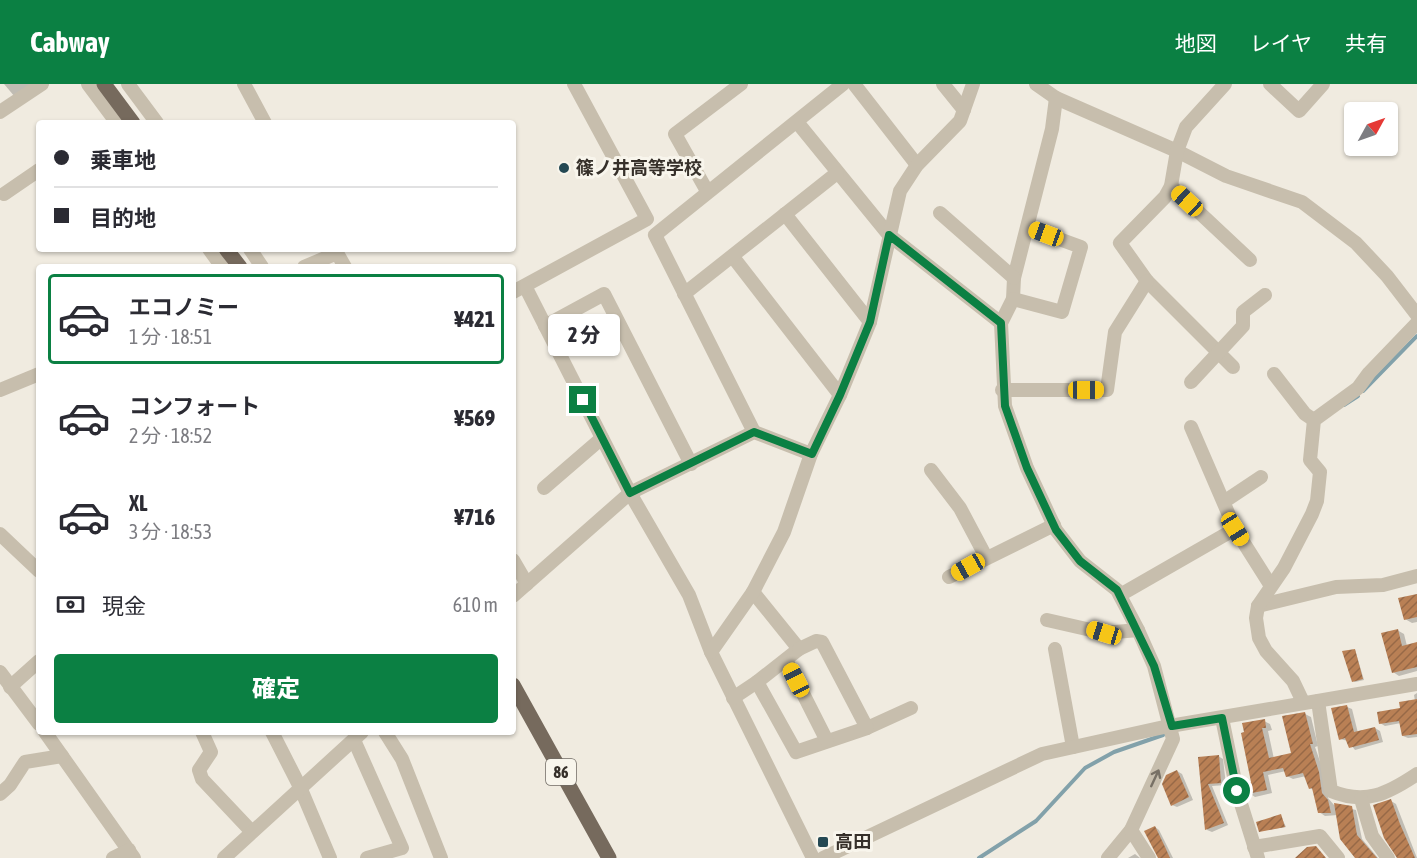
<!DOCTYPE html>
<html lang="ja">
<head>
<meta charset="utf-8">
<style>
	:root { --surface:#fff; --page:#f2f2f3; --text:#2b2b33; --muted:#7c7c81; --line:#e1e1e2; --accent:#0b8043 }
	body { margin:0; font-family:"Asap Condensed","Noto Sans JP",sans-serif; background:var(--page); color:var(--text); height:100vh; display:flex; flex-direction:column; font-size:22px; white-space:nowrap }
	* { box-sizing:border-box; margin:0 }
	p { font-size:20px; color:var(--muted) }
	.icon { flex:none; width:33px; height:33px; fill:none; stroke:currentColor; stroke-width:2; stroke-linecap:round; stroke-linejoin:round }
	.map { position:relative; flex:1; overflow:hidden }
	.side { position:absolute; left:36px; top:180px; width:480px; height:471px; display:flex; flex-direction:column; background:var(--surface); border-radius:6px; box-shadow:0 2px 4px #0004 }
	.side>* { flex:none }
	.hud { position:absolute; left:36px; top:36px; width:480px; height:132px; border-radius:6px; box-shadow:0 2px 4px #0004; display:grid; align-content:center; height:132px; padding:0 18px; background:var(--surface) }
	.needle { width:39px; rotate:50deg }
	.tools { position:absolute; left:1344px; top:18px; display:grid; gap:12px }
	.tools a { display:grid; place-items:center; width:54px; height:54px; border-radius:6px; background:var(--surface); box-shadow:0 2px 4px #0004; font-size:30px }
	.end { position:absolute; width:27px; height:27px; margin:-14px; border:8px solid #0b8043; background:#fff; box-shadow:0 0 0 3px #fff }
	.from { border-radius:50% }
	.bubble { position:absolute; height:42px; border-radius:6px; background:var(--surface); box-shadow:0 2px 4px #0004; font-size:20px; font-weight:800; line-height:42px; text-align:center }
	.car { position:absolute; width:18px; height:36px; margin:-18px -9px; border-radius:8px; box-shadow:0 0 4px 2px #0007; background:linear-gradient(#f5c518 24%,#345 0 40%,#f5c518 0 76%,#345 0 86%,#f5c518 0) }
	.hud b { display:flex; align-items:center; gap:21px; height:57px; font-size:22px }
	.hud b+b { border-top:2px solid var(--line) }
	.hud i { width:15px; height:15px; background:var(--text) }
	ul { padding:10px 0 0; list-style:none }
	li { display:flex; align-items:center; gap:18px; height:90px; margin:0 12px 9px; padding:0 6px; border:3px solid transparent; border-radius:6px }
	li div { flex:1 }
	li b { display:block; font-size:22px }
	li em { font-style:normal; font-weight:800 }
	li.active { border-color:var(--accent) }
	li>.icon { width:54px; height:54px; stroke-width:1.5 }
	.pay { display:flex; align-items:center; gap:15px; height:66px; padding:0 18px; font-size:22px }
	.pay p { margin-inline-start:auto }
	.cta { display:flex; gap:12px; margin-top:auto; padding:12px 18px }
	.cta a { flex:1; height:69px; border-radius:6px; background:var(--accent); color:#fff; font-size:24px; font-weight:800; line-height:69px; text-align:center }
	header { display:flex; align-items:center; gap:36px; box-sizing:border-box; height:84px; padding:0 30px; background:var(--accent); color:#fff }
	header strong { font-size:28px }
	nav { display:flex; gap:33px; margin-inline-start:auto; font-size:21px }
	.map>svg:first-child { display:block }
	.shadow { fill:#0003 }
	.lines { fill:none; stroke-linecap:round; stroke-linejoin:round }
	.stream { stroke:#82a1aa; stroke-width:4 }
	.building { fill:url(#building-hatch) }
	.minor { stroke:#c7bead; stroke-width:14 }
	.major { stroke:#766a5d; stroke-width:15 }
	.oneway { stroke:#777065 }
	.route { stroke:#0b8043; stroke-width:8 }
	.poi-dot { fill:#244853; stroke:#f8f5ec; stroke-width:2 }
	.labels { text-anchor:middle; stroke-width:6; stroke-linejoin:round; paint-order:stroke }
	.shield { fill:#f8f5ec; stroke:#706b64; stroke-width:1.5 }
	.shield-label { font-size:16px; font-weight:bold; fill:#36302a }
	.poi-label { font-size:18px; font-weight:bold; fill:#36302a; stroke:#f8f5ec; text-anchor:start }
</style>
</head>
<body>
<header>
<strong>Cabway</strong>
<nav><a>地図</a><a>レイヤ</a><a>共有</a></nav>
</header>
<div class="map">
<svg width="1417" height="774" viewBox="0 0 1417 774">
	<defs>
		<pattern id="building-hatch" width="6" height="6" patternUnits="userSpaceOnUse" patternTransform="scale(1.5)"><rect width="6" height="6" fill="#b98055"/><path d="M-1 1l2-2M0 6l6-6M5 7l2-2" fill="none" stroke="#976947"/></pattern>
	</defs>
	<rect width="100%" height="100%" fill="#f0ebe0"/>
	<g class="shadow">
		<path d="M4 0H35L15 13Z"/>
		<path d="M1417 511V538L1412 539 1405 535Z"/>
		<path d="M1397 546 1404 550 1407 562 1417 559V587L1399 592 1393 588Z"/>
		<path d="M1355 566 1364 596 1355 598 1353 597Z"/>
		<path d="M1417 609V653L1408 654 1403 652 1401 639 1385 642 1380 639 1415 617 1414 611Z"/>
		<path d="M1347 623 1352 625 1358 649 1375 644 1380 647 1383 658 1355 666 1348 657 1340 655Z"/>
		<path d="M1305 630 1311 633 1318 662 1315 663 1325 692 1328 714 1334 721 1356 726 1362 755 1378 774H1357L1338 731 1325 732 1319 728 1315 707 1310 704 1306 692 1293 695 1287 692 1286 687 1268 691 1272 709 1255 713 1249 709 1253 699 1243 650 1264 637 1270 640 1272 646 1268 647 1274 675 1293 670Z"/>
		<path d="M1218 672 1223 675 1226 701 1212 702 1228 741 1212 748 1207 746 1199 674Z"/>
		<path d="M1177 687 1182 690 1193 716 1177 723 1172 721Z"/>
		<path d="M1391 717 1396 720 1417 774H1398Z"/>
		<path d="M1281 732 1286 743 1260 747Z"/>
		<path d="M1155 743 1159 746 1173 774H1159Z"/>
		<path d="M1135 770 1140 774H1128Z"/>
	</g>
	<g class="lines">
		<g class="stream">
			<path d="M1363 307 1417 252"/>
			<path d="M1344 321 1358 312"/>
			<path d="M979 774 1036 737 1085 684 1114 668 1163 651"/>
		</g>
	</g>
	<g class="building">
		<path d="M1417 510V533L1404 536 1398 514Z"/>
		<path d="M1398 545 1402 562 1417 558V583L1392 589 1381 549Z"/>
		<path d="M1355 565 1363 595 1352 598 1342 567Z"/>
		<path d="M1417 615V650L1402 652 1399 637 1379 640 1377 628 1400 624 1399 618Z"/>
		<path d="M1347 621 1354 648 1375 643 1379 656 1349 664 1345 654 1339 656 1331 624Z"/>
		<path d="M1305 628 1313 660H1310L1319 688 1322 709 1328 716 1331 729H1318L1312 704 1309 705 1303 689 1286 693 1283 684 1263 688 1267 706 1247 710 1246 705 1245 699 1251 698 1241 649 1244 648 1242 639 1265 635 1266 644H1262L1269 674 1291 669 1282 632Z"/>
		<path d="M1219 671 1221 699 1208 700 1224 739 1205 746 1198 673Z"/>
		<path d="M1177 686 1189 713 1171 722 1162 700 1166 691Z"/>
		<path d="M1391 715 1400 740 1415 774H1397L1384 754 1373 721Z"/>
		<path d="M1334 719 1352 722 1357 751 1377 774H1355L1340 755Z"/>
		<path d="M1281 730 1285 743 1259 748 1256 738Z"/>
		<path d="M1155 742 1166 765 1170 774H1158L1144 747Z"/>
		<path d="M1316 762 1326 774H1295L1307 763Z"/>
	</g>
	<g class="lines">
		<g class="minor">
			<path d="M88 0 117 39"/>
			<path d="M128 0 157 39"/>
			<path d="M244 0 265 39"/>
			<path d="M854 0 917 81"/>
			<path d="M943 0 964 26"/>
			<path d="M1036 0 1056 14 1177 67 1226 92 1302 118 1356 159 1387 192 1417 231"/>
			<path d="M1225 0 1186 43 1177 67 1171 102 1165 113 1120 159 1147 197 1233 283"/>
			<path d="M1270 0 1299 27 1323 0"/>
			<path d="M1056 14 1052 45 1014 194 1013 215 1001 239 1005 322 1027 384 1056 446 1080 477 1117 506 1138 546 1154 582 1173 655 1131 746 1108 774"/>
			<path d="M0 28 42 0"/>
			<path d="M797 38 889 151 1001 239"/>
			<path d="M1171 102 1250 176"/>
			<path d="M707 107 675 50 741 0"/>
			<path d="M4 110 39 86"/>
			<path d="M940 129 1014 194"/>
			<path d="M785 130 870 238"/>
			<path d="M209 165 222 183"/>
			<path d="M250 165 262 183"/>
			<path d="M733 173 840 311"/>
			<path d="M304 183 337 169 345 183"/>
			<path d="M525 202 630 409 689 511 711 568 813 774"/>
			<path d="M513 208 647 135 574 0"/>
			<path d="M684 210 837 89"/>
			<path d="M1013 215 1062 228 1081 163 1029 144"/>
			<path d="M545 242 604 210 691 380"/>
			<path d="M1274 290 1305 330 1314 336"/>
			<path d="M1191 298 1243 242V228L1265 211"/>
			<path d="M0 306 39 290"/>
			<path d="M1002 306H1107L1115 248 1147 197"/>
			<path d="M1191 343 1235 445 1271 502"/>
			<path d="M754 348 655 151 843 0"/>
			<path d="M931 386 960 424 986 473"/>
			<path d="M544 404 602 354"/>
			<path d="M1225 417 1261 393"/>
			<path d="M0 450 39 487"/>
			<path d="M513 476 527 500"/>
			<path d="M949 493 1054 441"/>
			<path d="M753 508 799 565 757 598 796 668 867 644 911 624"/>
			<path d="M1120 511 1235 445"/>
			<path d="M513 512 630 409 754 348 811 370"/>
			<path d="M1258 522 1336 503 1383 501 1417 492"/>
			<path d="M1047 536 1104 549 1138 546"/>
			<path d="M799 565 816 557 822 558 867 644"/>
			<path d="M1055 565 1073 663"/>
			<path d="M711 568 753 508 784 448 811 370 840 311 870 238 900 107 917 81 960 37 973 0"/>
			<path d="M786 576 827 657"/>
			<path d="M0 588 39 640"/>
			<path d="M10 603 39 577"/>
			<path d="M733 614 757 598"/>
			<path d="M1318 617 1331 707C1365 721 1387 710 1417 690"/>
			<path d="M1303 618 1293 597 1266 567 1259 554 1256 534 1258 522 1284 484 1312 430 1317 417 1320 388 1310 376 1314 336 1358 304 1369 289 1417 239"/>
			<path d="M1222 634 1237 707 1258 774"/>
			<path d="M45 648 134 774"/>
			<path d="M202 648 211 668 199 686 202 695 251 747"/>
			<path d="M272 648 300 703 330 774"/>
			<path d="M385 648 402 675 441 774"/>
			<path d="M354 656 402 764 367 774"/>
			<path d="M0 710 10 701 25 678 62 672"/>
			<path d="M1361 715 1372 752 1388 774"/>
			<path d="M1131 746 1149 774"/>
			<path d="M1254 763 1320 752 1338 774"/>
			<path d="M113 774 129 766"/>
			<path d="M224 774 362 648"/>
			<path d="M823 774 1042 670 1164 643 1417 600"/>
		</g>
		<g class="major">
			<path d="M104 0 133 39"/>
			<path d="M226 165 240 183"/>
			<path d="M513 601 609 774"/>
		</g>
	</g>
	<defs><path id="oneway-shaft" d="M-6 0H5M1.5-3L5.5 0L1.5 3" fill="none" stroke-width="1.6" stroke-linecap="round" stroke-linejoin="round" transform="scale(1.5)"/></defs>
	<use class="oneway" href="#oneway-shaft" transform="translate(1155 694) rotate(-65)"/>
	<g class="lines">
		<path class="route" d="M583 316 630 409 754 348 812 370 840 311 870 238 889 151 1001 239 1005 322 1027 384 1056 446 1080 477 1117 506 1154 582 1172 642 1222 634 1237 707"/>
	</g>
	<g class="poi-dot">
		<circle cx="564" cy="84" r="6"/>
		<rect x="817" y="752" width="12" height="12" rx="3"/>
	</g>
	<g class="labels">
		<rect class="shield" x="546" y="675" width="30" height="26" rx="4.5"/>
		<g class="shield-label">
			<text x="561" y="694">86</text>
		</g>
		<g class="poi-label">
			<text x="576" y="90">篠ノ井高等学校</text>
			<text x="835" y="764">高田</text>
		</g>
	</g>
</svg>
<div class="tools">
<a><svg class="needle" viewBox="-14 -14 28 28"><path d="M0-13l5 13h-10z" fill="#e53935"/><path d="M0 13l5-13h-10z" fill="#7c7c81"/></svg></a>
</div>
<i class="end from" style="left:1237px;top:707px"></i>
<i class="end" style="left:583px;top:316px"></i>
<div class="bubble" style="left:548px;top:230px;width:72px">2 分</div>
<i class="car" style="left:1187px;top:117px;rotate:313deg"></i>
<i class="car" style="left:1046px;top:150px;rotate:290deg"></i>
<i class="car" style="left:1086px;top:306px;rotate:90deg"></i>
<i class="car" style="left:1235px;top:445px;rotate:148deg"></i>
<i class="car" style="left:968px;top:483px;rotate:241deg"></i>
<i class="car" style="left:1104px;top:549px;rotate:287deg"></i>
<i class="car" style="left:796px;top:596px;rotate:333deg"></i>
<div class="hud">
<b><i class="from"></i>乗車地</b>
<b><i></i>目的地</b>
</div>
<section class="side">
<ul>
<li class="active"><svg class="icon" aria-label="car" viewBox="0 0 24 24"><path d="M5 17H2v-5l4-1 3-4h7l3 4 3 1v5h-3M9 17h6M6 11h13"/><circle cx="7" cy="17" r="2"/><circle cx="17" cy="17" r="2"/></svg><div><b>エコノミー</b><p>1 分 · 18:51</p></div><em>¥421</em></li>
<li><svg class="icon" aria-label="car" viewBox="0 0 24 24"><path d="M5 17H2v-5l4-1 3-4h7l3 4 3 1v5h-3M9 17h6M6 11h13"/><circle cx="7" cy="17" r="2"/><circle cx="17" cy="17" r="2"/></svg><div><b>コンフォート</b><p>2 分 · 18:52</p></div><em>¥569</em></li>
<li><svg class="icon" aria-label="car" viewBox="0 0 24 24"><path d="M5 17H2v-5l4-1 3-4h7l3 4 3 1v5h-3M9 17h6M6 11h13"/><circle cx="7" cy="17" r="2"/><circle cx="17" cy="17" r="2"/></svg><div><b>XL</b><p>3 分 · 18:53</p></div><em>¥716</em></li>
</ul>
<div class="pay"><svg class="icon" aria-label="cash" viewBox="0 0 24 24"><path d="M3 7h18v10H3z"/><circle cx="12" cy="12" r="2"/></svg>現金<p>610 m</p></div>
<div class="cta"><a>確定</a></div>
</section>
</div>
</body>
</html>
